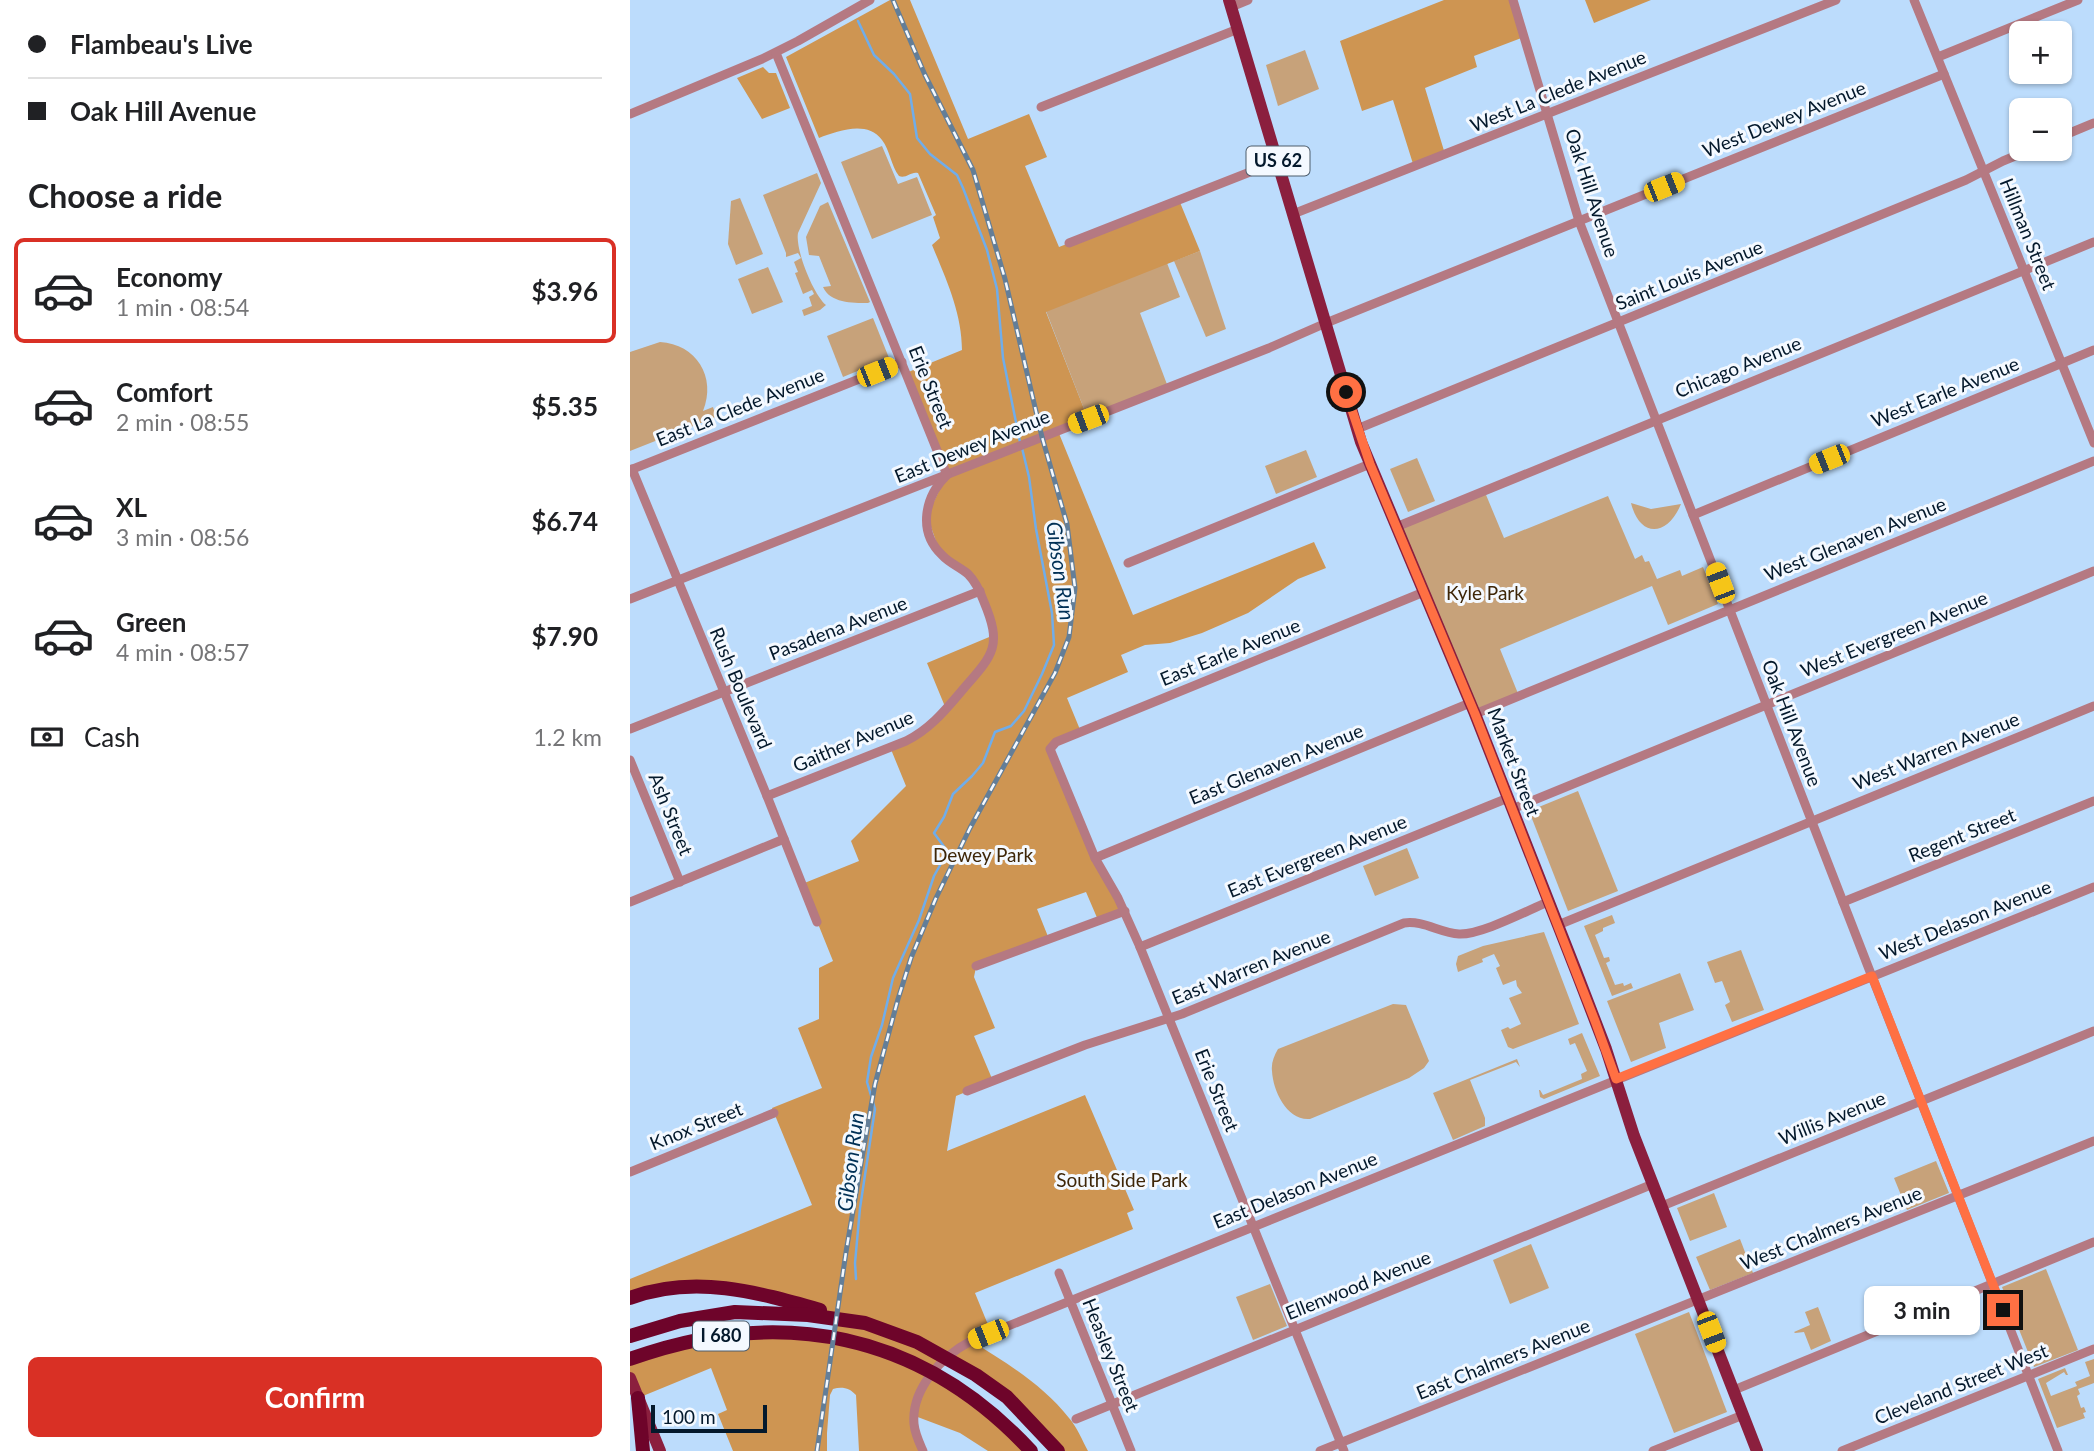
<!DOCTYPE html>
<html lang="en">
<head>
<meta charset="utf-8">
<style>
	:root { --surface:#fff; --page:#f2f2f2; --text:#202124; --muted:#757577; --line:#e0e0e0; --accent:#d93025 }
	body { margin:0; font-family:Lato,sans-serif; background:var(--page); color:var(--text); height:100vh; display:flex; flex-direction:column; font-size:26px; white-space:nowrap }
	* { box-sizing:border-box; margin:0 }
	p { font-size:23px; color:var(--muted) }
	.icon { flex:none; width:38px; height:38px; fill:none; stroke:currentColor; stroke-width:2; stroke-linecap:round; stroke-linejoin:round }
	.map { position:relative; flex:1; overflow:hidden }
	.drawer { display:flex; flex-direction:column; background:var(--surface); width:630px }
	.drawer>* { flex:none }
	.top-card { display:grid; align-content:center; height:154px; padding:0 28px; background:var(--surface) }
	.controls { position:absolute; left:1379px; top:21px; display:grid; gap:14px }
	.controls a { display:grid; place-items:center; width:63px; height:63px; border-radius:10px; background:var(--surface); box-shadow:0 2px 5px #0004; font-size:35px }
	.scale { position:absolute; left:21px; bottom:18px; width:116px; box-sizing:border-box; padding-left:7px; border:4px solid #04192c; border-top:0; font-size:19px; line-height:24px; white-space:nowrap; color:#04192c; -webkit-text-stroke:5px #f4f9ff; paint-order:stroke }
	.end { position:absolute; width:32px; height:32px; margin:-16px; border:9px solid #ff7043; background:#111; box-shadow:0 0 0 4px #111 }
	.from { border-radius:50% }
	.bubble { position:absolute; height:49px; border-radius:10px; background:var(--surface); box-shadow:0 2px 5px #0004; font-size:23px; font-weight:700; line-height:49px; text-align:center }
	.car { position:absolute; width:21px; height:42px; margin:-21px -10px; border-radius:9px; box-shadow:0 0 5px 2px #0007; background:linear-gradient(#f5c518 24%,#345 0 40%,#f5c518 0 76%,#345 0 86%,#f5c518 0) }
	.top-card b { display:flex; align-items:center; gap:24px; height:66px; font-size:26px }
	.top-card b+b { border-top:2px solid var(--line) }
	.top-card i { width:18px; height:18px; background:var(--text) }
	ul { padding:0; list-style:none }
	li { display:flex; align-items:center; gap:21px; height:105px; margin:0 14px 10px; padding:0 14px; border:4px solid transparent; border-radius:10px }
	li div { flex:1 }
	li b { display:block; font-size:26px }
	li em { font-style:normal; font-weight:700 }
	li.on { border-color:var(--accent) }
	li>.icon { width:63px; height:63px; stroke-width:1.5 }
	h2 { padding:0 28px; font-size:32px; line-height:84px }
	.pay { display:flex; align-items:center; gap:18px; height:77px; padding:0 28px; font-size:26px }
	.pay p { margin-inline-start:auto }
	.action { display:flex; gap:14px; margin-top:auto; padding:14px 28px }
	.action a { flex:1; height:80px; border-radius:10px; background:var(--accent); color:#fff; font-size:28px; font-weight:700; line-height:80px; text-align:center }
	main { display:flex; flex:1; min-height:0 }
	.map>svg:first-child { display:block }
	.green { fill:#c7a27a }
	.forest { fill:#ce9552 }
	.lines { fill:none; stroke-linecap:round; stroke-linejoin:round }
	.stream { stroke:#70adea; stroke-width:2.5 }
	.minor { stroke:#b57982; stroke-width:9 }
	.major { stroke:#8b1f3e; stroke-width:12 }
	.highway { stroke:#6e042a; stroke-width:14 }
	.rail-casing { stroke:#637e98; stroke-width:5 }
	.rail { stroke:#f4f9ff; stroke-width:2.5; stroke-dasharray:8; stroke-linecap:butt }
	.route { stroke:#ff7043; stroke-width:9 }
	.labels { text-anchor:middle; stroke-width:6; stroke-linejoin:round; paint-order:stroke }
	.shield { fill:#f4f9ff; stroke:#4c5c6b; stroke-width:2 }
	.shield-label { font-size:18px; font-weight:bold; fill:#04192c }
	.street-label { font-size:19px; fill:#04192c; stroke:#f4f9ff }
	.park-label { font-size:19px; fill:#3e2608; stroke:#f4f9ff }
	.water-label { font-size:21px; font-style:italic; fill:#003056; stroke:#f4f9ff }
</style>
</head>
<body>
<main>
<section class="drawer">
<div class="top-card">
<b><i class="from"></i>Flambeau's Live</b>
<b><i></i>Oak Hill Avenue</b>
</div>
<h2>Choose a ride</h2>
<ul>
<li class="on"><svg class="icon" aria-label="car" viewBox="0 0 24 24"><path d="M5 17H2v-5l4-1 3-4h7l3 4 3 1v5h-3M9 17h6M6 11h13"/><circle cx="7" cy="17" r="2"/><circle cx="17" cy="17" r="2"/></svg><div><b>Economy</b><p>1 min · 08:54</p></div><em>$3.96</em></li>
<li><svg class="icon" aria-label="car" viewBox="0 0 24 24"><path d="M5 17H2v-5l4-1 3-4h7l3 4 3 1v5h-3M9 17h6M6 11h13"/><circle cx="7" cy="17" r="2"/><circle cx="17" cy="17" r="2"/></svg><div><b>Comfort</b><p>2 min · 08:55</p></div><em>$5.35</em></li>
<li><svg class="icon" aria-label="car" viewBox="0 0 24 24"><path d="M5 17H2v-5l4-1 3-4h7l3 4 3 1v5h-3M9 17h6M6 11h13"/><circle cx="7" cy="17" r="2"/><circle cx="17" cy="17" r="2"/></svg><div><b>XL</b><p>3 min · 08:56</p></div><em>$6.74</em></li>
<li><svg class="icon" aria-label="car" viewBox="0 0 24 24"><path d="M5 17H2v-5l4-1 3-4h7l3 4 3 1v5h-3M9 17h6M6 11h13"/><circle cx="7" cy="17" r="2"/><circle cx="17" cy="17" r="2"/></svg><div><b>Green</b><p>4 min · 08:57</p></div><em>$7.90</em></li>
</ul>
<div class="pay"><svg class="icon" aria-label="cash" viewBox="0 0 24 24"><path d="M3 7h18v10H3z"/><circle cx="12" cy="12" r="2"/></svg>Cash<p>1.2 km</p></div>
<div class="action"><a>Confirm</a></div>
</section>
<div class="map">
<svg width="1464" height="1451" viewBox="0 0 1464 1451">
	<rect width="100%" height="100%" fill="#bcdcfc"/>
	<g class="green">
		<path d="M675 50 689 89 648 106 636 65Z"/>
		<path d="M252 146 268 184 287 177 302 215 242 239 211 162Z"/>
		<path d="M187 173 191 183 168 233C165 249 183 294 196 305L190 310 174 316 172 310 182 306 179 297 184 294 182 290 173 294 165 273 168 272 164 262 171 258 168 253 156 257V253L133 195Z"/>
		<path d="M110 198 133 254 106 265 98 244 101 201Z"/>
		<path d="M198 202 240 302 238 303C222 303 200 303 193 287L201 286 189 256 179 255 176 237 190 206Z"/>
		<path d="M570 251 596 329 576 337 544 261Z"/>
		<path d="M537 263 550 297 510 313 538 387 458 419 416 311Z"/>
		<path d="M138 267 153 302 122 314 108 279Z"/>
		<path d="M243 318 259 358 213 377 197 336Z"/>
		<path d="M30 342C66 344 87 377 73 411L83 407 86 417 0 451V352Z"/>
		<path d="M676 450 687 477 646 494 635 466Z"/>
		<path d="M787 458 805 501 778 512 760 469Z"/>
		<path d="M854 490 874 538 978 496 1005 559 1012 555 1015 562 1019 561 1027 579 1050 570 1052 576 1073 567 1088 604 1038 625 1022 586 870 649 889 696 845 714 766 527Z"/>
		<path d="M1001 503 1021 509 1051 504C1038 536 1010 539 1001 503Z"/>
		<path d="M948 791 988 891 938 911 899 811Z"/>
		<path d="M777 848 789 878 745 896 733 866Z"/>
		<path d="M982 915 985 923 973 928V931L965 935 974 958 979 957 980 961 976 963 985 985 993 983 994 986 1001 983 1003 988 982 996 954 926Z"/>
		<path d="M914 932 949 1024 883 1049 878 1047 871 1030 878 1027 880 1029 891 1024 879 998 892 993 887 986 886 980 873 985 866 968 870 966 864 954 852 959 853 962 828 972 826 964 828 956 853 946Z"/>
		<path d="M1111 950 1134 1010 1102 1022 1095 1005 1100 1002 1092 981 1085 983 1077 962Z"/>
		<path d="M1050 973 1064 1010 1029 1023 1036 1048 1001 1062 977 1001Z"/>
		<path d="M763 1004 776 1005 799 1061 794 1068 779 1078 680 1119C657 1121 643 1091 642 1071 641 1063 644 1056 648 1049Z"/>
		<path d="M952 1033 970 1076 914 1099 910 1097 909 1090H910L913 1095 952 1079 951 1074 957 1071 945 1043 940 1045 938 1039Z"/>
		<path d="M887 1059 890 1067 886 1062 840 1080 855 1118V1126L823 1140 803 1093Z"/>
		<path d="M1306 1161 1319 1193 1277 1210 1264 1178Z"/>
		<path d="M1084 1193 1097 1227 1060 1241 1047 1208Z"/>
		<path d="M1110 1239 1123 1273 1080 1290 1066 1257Z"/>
		<path d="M901 1244 919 1288 880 1304 863 1260Z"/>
		<path d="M1416 1269 1448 1350 1404 1367 1372 1287Z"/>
		<path d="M640 1284 657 1326 623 1340 606 1297Z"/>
		<path d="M1188 1307 1201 1341 1181 1350 1174 1332 1165 1333 1164 1332 1180 1325 1175 1312Z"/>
		<path d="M1059 1312 1097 1412 1044 1433 1005 1334Z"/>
		<path d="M1464 1359V1383L1448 1389 1450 1394 1447 1396 1451 1408 1454 1407 1456 1412 1453 1413 1455 1418 1427 1428 1408 1379 1435 1368 1438 1375H1436L1434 1372 1416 1383 1421 1396 1447 1386 1445 1382 1460 1376 1455 1362Z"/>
	</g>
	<g class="forest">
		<path d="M260 0H280L338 139 399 114 417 157 395 166 429 247 549 200 570 251 416 312 458 419 428 431 503 615 684 542 696 568 668 579 618 613 572 633 540 643 515 645 491 655 498 672 437 698 451 732 422 746 465 857 495 911 468 920 456 892 407 909 419 939 346 967 344 977 365 1028 344 1036 363 1081 326 1096 317 1151 455 1095 504 1210 497 1213 503 1229 345 1293 361 1332 341 1341C377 1363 413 1385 439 1418 447 1427 452 1440 458 1451H428L405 1425 316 1357 303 1372 401 1451H358L330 1433 285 1416 293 1451H229L226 1395C220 1388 212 1386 203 1389L200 1395 197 1433V1451H103L88 1414 97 1410 81 1368 8 1398 0 1378V1359L69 1339 203 1338 207 1314 90 1287 0 1298V1279L182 1205 142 1108 192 1088 168 1028 189 1019V968L203 961 172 884 229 861 221 841 276 786 260 747 276 741 316 709 297 663 364 635 345 582 311 555 297 516 317 474 276 373 332 350C332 313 316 279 302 245L310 238 303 217 306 215 288 173C281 171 276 179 269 176 261 166 260 150 252 140 237 120 208 131 189 138L156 57Z"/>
		<path d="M814 0H883L894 37 844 56 847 67 795 88 815 154 784 167 763 100 732 111 710 41Z"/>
		<path d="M955 0H1021L964 23Z"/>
		<path d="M133 67 139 73H146L160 108 132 119 107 78Z"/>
	</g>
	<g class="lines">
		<g class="stream">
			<path d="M228 21 244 55 264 74 280 94 287 138 300 154 327 175 333 188 357 250 367 289 373 358 390 442"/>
			<path d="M226 1279 225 1263 230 1208 245 1109 237 1082 241 1057 252 1025 263 978 289 920 304 876 314 858 315 848 304 833 314 817 323 794 342 776 353 763 365 732 381 726 394 711 412 674 424 645 422 613 406 529 399 477 392 448"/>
		</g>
		<g class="minor">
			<path d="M883 0 949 221 1239 969 1428 1451"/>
			<path d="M1284 0 1464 443"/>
			<path d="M601 7 618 0"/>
			<path d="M1308 57 1448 0"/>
			<path d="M411 107 608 29"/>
			<path d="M0 114 132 59 168 41 240 0"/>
			<path d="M1430 137 1464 123"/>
			<path d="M663 214 1206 0"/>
			<path d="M439 243 648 161"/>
			<path d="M727 429 1336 180 1373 161 1402 149"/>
			<path d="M2 469 137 796 187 922"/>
			<path d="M0 470 272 362"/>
			<path d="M1063 515 1464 350"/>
			<path d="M766 527 1464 242"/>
			<path d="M498 563 740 464"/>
			<path d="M0 599 639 348 696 323 1314 74"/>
			<path d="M845 714 1464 461"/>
			<path d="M0 729 350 591"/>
			<path d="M0 760 50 882"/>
			<path d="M137 796 276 741C301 729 317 708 335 687 364 654 372 645 354 602 350 591 346 582 338 574 330 567 319 563 312 555 287 531 295 496 317 475L146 53"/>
			<path d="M882 809 1464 571"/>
			<path d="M465 858 840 703"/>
			<path d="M0 902 154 839"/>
			<path d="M1213 902 1464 801"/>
			<path d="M928 925 1464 706"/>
			<path d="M510 947 878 798"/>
			<path d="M346 966 495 911"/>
			<path d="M337 1091 455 1045 552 1014 774 923C793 920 810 933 829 934 851 935 896 911 918 902"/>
			<path d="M0 1172 144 1113"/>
			<path d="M1032 1206 1464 1031"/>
			<path d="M429 1273 501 1451"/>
			<path d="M1104 1390 1464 1242"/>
			<path d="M446 1419 1023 1184"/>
			<path d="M293 1451C289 1442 285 1434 284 1424 281 1389 312 1356 341 1341L1464 887"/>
			<path d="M690 1451 1464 1141"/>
			<path d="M714 1451 510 947 488 898 465 858 420 749 426 742 794 592"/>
			<path d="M1023 1451 1113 1415"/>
			<path d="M1212 1451 1464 1349"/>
		</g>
		<g class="major">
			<path d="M599 0 731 442 845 714 946 971 976 1049 1004 1136 1127 1451"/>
			<path d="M0 1378 30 1451"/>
		</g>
		<g class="highway">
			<path d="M0 1298C64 1274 127 1292 190 1310"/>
			<path d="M0 1336 50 1321 105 1312 178 1315 235 1323 287 1342 346 1375 377 1397 428 1451"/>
			<path d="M0 1359C150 1305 291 1332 401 1451"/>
			<path d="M8 1398 13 1451"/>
		</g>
		<defs>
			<path id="rail" d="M187 1451 216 1252 232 1158 245 1084 268 999 281 958 306 898 340 828 425 673 439 637 445 588 437 524 412 437 375 279 343 170 295 75 263 0"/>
		</defs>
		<use href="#rail" class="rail-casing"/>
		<use href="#rail" class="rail"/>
	</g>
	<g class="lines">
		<path class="route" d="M716 392 740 464 845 714 965 1021 986 1079 1242 976 1373 1310"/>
	</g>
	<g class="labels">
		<g class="shield">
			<rect x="616.5" y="146.5" width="63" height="29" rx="5"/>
			<rect x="63" y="1321.5" width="56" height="29" rx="5"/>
		</g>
		<g class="shield-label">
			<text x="648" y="167">US 62</text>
			<text x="91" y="1342">I 680</text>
		</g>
		<g class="street-label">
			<text transform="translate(928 91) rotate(-22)" y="7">West La Clede Avenue</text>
			<text transform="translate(1154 119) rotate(-22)" y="7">West Dewey Avenue</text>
			<text transform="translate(962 193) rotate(72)" y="7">Oak Hill Avenue</text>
			<text transform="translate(1398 234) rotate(68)" y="7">Hillman Street</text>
			<text transform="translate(1059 275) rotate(-22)" y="7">Saint Louis Avenue</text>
			<text transform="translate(1108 367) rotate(-22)" y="7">Chicago Avenue</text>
			<text transform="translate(301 387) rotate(68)" y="7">Erie Street</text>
			<text transform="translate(1315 392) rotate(-22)" y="7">West Earle Avenue</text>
			<text transform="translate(110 407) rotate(-22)" y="7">East La Clede Avenue</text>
			<text transform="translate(342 446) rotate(-22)" y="7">East Dewey Avenue</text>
			<text transform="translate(1225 539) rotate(-22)" y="7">West Glenaven Avenue</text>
			<text transform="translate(208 628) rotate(-21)" y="7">Pasadena Avenue</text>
			<text transform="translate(1264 634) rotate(-22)" y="7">West Evergreen Avenue</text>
			<text transform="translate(600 652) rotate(-22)" y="7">East Earle Avenue</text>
			<text transform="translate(111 688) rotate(67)" y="7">Rush Boulevard</text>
			<text transform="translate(1162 723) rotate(69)" y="7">Oak Hill Avenue</text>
			<text transform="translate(223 741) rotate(-23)" y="7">Gaither Avenue</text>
			<text transform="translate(1306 751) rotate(-22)" y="7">West Warren Avenue</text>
			<text transform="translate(884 762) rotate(69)" y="7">Market Street</text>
			<text transform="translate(646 764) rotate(-22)" y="7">East Glenaven Avenue</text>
			<text transform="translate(41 814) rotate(68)" y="7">Ash Street</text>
			<text transform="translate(1332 835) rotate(-22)" y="7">Regent Street</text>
			<text transform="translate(687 856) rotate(-22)" y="7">East Evergreen Avenue</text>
			<text transform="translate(1335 920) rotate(-22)" y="7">West Delason Avenue</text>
			<text transform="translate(621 967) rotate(-22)" y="7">East Warren Avenue</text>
			<text transform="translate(587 1090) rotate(68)" y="7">Erie Street</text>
			<text transform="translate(1202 1118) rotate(-22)" y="7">Willis Avenue</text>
			<text transform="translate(66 1126) rotate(-22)" y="7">Knox Street</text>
			<text transform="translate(665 1190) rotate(-22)" y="7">East Delason Avenue</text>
			<text transform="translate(1201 1228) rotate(-22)" y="7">West Chalmers Avenue</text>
			<text transform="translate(728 1285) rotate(-22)" y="7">Ellenwood Avenue</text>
			<text transform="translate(481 1355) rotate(68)" y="7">Heasley Street</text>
			<text transform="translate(873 1359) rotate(-22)" y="7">East Chalmers Avenue</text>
			<text transform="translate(1331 1384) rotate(-22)" y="7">Cleveland Street West</text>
		</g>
		<g class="park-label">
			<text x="855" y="600">Kyle Park</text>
			<text x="353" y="862">Dewey Park</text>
			<text x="492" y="1187">South Side Park</text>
		</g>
		<g class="water-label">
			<text transform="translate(430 571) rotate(82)" y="7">Gibson Run</text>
			<text transform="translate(221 1162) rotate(-83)" y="7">Gibson Run</text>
		</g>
	</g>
</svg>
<div class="controls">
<a>+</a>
<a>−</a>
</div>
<div class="scale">100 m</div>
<i class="end from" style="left:716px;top:392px"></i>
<i class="end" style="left:1373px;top:1310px"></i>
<div class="bubble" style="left:1234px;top:1286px;width:116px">3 min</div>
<i class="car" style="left:1034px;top:187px;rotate:68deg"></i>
<i class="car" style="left:247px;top:372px;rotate:68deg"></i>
<i class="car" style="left:458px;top:419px;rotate:249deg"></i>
<i class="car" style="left:1199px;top:459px;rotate:248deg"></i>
<i class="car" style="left:1090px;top:583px;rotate:339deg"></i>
<i class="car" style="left:1081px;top:1332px;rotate:159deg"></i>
<i class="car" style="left:358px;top:1334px;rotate:248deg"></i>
</div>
</main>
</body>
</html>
